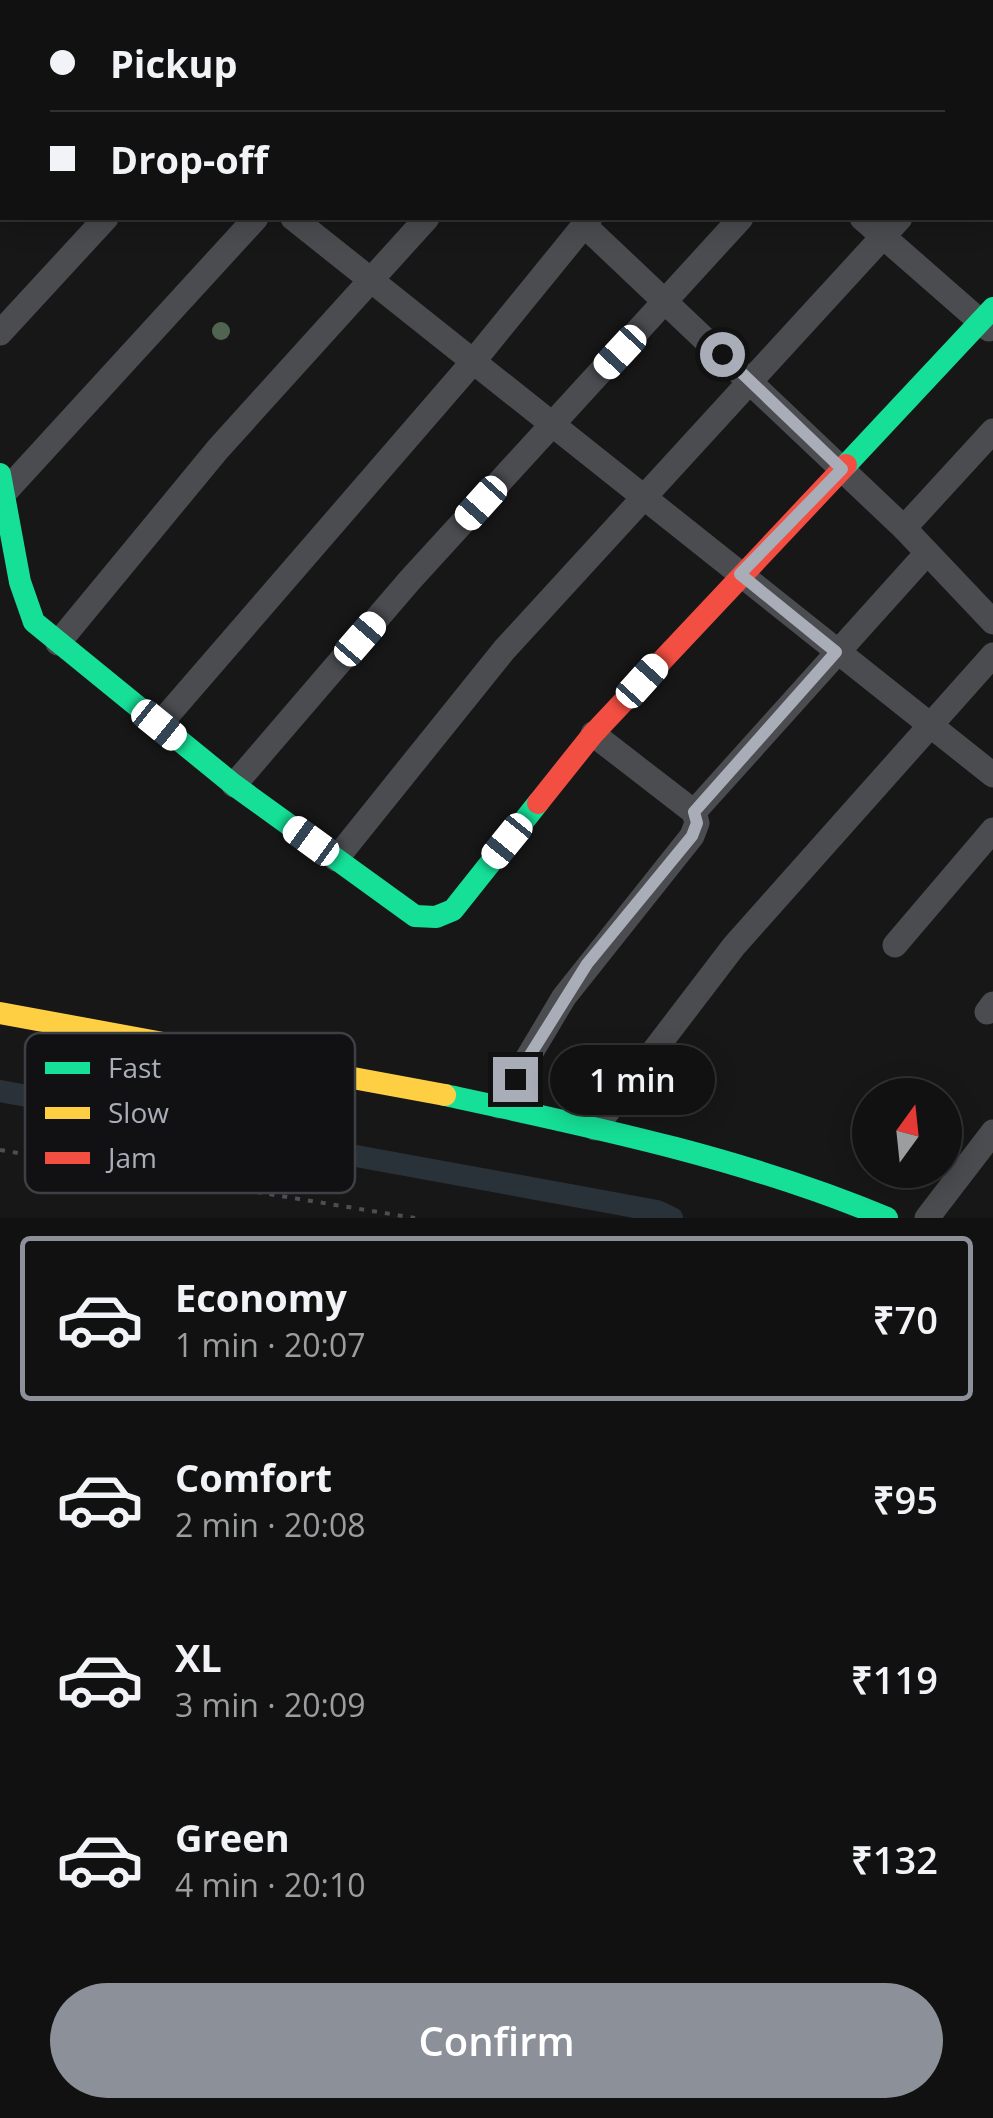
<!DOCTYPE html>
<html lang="en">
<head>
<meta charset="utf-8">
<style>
	:root { --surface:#111; --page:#1a1a1a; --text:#f1f3f6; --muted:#9c9d9f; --line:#303131; --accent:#8c9099 }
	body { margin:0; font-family:"Open Sans",sans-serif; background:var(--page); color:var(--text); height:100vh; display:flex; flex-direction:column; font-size:38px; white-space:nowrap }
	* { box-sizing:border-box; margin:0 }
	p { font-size:32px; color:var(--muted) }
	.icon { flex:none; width:55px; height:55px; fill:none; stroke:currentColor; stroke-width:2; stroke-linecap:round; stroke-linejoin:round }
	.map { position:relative; height:1218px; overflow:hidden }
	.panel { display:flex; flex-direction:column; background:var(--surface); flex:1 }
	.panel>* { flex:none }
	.hud { position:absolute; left:0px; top:0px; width:995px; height:220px; box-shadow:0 5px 25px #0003,0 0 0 2px var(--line); display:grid; align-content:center; height:220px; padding:0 50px; background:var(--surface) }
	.needle { width:65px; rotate:15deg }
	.controls { position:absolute; left:852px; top:1078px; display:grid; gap:20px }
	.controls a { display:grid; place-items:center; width:110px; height:110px; border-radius:50%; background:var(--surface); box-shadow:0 5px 25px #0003,0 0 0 2px var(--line); font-size:50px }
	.end { position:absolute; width:45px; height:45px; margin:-22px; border:12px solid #a8adb8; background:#111; box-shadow:0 0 0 5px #111 }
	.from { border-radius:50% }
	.bubble { position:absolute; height:70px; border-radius:35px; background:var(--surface); box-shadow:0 5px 25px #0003,0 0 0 2px var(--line); font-size:32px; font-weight:600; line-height:70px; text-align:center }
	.car { position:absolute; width:30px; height:60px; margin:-30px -15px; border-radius:12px; box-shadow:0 0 8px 2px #0007; background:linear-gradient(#fff 24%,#345 0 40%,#fff 0 76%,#345 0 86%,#fff 0) }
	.hud b { display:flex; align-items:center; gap:35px; height:95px; font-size:38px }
	.hud b+b { border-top:2px solid var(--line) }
	.hud i { width:25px; height:25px; background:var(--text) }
	ul { padding:18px 0 0; list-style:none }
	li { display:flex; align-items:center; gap:30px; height:165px; margin:0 20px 15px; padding:0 30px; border:5px solid transparent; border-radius:10px }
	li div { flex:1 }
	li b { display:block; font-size:38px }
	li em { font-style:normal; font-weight:600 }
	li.on { border-color:var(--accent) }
	li>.icon { width:90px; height:90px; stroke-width:1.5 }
	.primary-button { display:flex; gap:20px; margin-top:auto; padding:20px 50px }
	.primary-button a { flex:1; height:115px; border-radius:60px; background:var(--accent); color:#fff; font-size:40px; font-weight:600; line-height:115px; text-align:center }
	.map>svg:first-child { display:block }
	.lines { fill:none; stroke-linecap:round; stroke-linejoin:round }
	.canal { stroke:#2a3239; stroke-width:22 }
	.path { stroke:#4d4e52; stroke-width:4; stroke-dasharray:5 8; stroke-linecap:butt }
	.street { stroke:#4b4c50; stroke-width:25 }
	.fast { stroke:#16e098; stroke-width:22 }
	.slow { stroke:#ffcf43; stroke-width:22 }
	.jam { stroke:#f24e42; stroke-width:22 }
	.tree { fill:#506451 }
	.route { stroke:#a8adb8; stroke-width:12 }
	.key { fill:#111113; stroke:#3e4045; stroke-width:2.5 }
	.key-label { font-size:28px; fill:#a8adb8 }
</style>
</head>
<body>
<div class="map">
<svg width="993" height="1218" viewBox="0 0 993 1218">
	<rect width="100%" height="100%" fill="#171717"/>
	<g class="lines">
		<path class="canal" d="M0 1091 657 1211 672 1218"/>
		<path class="path" d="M0 1150 415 1218"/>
		<g class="street">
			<path d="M591 0 594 2"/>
			<path d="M937 0 940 2"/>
			<path d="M20 2 22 0"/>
			<path d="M133 2 135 0"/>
			<path d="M304 2 306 0"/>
			<path d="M464 2 466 0"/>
			<path d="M626 2 628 0"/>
			<path d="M779 2 781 0"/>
			<path d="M0 24 2 21"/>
			<path d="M992 43 993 44"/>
			<path d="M992 117H993"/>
			<path d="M0 146 2 144"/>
			<path d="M293 218 993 775"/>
			<path d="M862 218 989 329"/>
			<path d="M584 225 904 528 993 622"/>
			<path d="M0 333 106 218"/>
			<path d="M5 492 256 218"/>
			<path d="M904 528 993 431"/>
			<path d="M58 643 218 449 427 218"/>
			<path d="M159 725 472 363 590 218"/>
			<path d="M234 785 410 580 741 218"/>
			<path d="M694 812 927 553"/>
			<path d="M336 859 504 650 900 218"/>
			<path d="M895 945 993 830"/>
			<path d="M987 1012 993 1004"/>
			<path d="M499 1106 564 997 692 836 697 823 694 812 593 734"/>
			<path d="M595 1128 734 946 993 655"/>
			<path d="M927 1218 993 1132"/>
		</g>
		<g class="fast">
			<path d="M846 465 993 308"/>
			<path d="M0 474 20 582 34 622 234 785 415 916 436 917 453 910 538 803"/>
			<path d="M445 1095C594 1127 747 1159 887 1218"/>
		</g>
		<path class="slow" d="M0 1013 445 1095"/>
		<path class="jam" d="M538 803 593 734 846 465"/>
	</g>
	<circle class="tree" cx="221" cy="331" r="9"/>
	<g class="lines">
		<path class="route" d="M515 1079 587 964 692 836 697 823 694 812 836 652 740 574 842 469 722 354"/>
	</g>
	<rect x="25" y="1033" width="330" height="160" rx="15" class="key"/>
	<rect x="45" y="1062" width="45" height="12" fill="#16e098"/>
	<rect x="45" y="1107" width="45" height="12" fill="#ffcf43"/>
	<rect x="45" y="1152" width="45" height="12" fill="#f24e42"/>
	<g class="key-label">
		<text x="108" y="1078">Fast</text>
		<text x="108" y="1123">Slow</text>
		<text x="108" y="1168">Jam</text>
	</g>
</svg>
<div class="controls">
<a><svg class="needle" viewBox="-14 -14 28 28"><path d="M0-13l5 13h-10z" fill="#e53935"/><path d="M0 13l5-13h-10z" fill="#9c9d9f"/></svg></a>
</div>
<i class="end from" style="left:722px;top:354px"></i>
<i class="end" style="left:515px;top:1079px"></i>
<div class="bubble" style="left:550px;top:1045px;width:165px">1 min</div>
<i class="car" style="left:620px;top:352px;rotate:223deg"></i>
<i class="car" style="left:481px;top:503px;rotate:222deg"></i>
<i class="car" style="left:360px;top:639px;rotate:41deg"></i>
<i class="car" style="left:642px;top:681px;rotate:42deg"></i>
<i class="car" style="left:159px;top:725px;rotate:129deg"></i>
<i class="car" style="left:311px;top:841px;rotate:306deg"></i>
<i class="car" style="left:507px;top:841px;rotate:219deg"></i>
<div class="hud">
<b><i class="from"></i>Pickup</b>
<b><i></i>Drop-off</b>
</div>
</div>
<section class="panel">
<ul>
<li class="on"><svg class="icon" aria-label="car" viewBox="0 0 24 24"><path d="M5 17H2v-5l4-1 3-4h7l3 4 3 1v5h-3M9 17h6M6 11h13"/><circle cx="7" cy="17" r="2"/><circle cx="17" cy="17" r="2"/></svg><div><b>Economy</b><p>1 min · 20:07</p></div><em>₹70</em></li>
<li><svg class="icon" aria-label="car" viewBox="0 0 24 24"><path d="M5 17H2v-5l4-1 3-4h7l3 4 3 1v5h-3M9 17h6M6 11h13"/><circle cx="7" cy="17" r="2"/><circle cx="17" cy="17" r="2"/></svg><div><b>Comfort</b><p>2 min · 20:08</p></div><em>₹95</em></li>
<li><svg class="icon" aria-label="car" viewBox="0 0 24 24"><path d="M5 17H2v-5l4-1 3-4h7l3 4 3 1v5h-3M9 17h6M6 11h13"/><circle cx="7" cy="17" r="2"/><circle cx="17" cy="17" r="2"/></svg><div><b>XL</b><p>3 min · 20:09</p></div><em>₹119</em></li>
<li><svg class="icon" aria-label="car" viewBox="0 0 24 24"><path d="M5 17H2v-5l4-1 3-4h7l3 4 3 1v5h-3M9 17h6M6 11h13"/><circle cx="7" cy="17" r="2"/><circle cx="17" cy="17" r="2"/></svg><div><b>Green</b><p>4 min · 20:10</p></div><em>₹132</em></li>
</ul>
<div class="primary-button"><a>Confirm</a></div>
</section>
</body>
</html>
